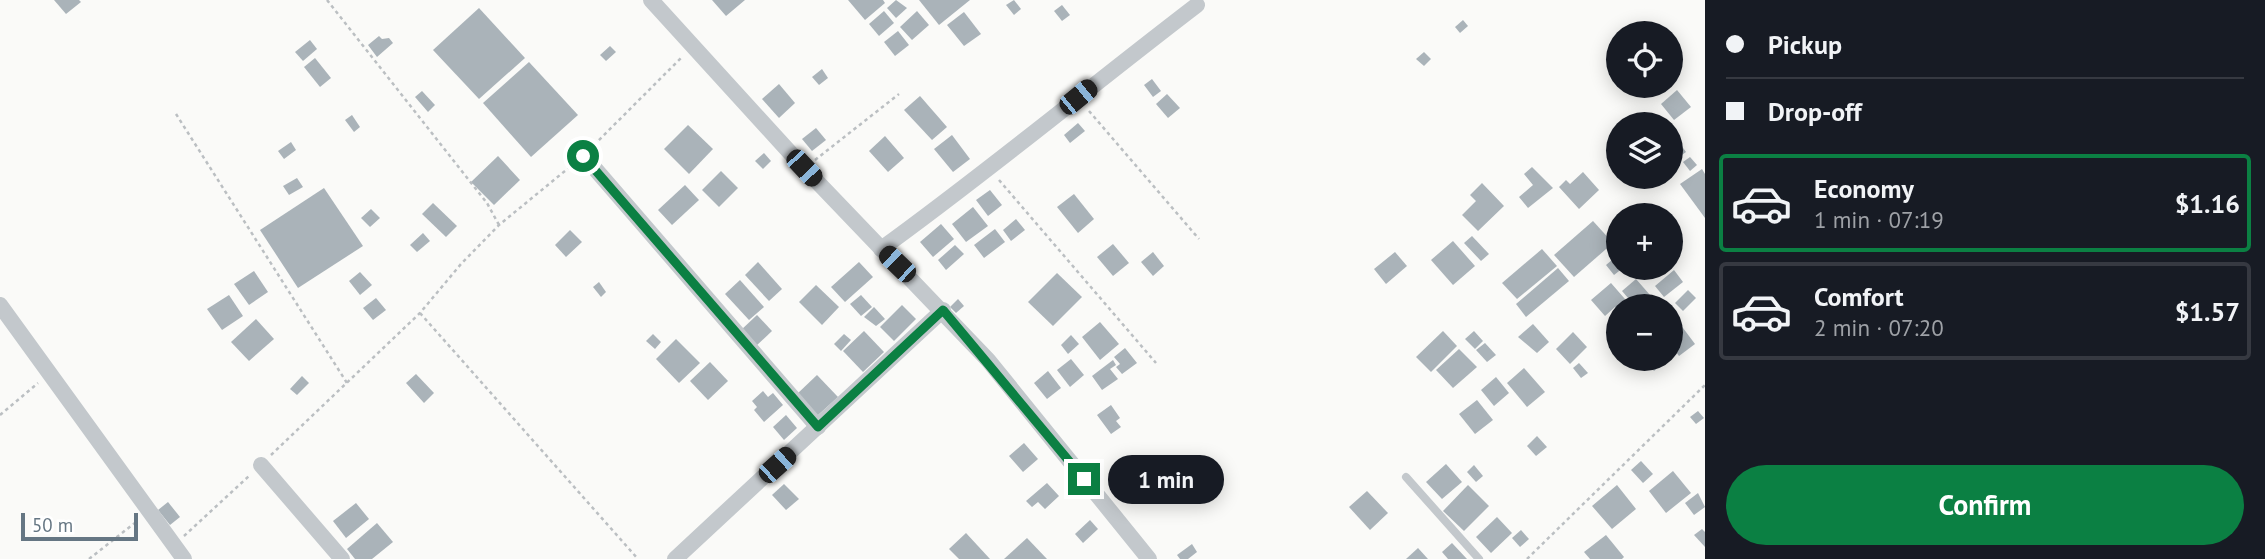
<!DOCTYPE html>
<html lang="en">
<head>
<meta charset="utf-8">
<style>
	:root { --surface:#171b24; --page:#20242c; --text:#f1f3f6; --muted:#9ea1a6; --line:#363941; --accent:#0b8043 }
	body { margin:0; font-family:"PT Sans",sans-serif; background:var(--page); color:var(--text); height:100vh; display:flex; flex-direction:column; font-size:26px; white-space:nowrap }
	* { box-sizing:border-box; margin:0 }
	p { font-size:23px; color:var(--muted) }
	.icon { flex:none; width:38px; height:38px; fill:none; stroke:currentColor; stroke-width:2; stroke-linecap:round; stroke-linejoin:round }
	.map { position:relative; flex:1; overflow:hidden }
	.sheet { display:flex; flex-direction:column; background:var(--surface); width:560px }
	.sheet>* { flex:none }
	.guide { display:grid; align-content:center; height:154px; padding:0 21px; background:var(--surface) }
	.controls { position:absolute; left:1606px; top:21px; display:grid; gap:14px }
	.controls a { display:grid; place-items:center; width:77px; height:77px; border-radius:50%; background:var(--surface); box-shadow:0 4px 18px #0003; font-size:35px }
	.scale { position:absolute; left:21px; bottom:18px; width:117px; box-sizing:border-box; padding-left:7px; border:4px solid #657683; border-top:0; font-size:19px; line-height:24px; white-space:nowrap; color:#657683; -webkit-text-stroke:5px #fff; paint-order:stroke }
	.end { position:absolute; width:32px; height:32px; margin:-16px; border:9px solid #0b8043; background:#fff; box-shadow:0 0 0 4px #fff }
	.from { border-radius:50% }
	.bubble { position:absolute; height:49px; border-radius:24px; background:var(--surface); box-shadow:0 4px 18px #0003; font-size:23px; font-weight:600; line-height:49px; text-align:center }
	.car { position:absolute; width:21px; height:42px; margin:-21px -10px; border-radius:9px; box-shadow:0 0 5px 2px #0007; background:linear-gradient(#222 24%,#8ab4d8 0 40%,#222 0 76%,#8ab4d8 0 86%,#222 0) }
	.guide b { display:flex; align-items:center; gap:24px; height:66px; font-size:26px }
	.guide b+b { border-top:2px solid var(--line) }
	.guide i { width:18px; height:18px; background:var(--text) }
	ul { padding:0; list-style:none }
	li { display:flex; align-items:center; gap:21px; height:98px; margin:0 14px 10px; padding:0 7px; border:4px solid var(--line); border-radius:7px }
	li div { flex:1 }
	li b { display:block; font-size:26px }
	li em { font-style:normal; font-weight:600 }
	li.on { border-color:var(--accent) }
	li>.icon { width:63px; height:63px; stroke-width:1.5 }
	.cta { display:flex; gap:14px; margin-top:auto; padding:14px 21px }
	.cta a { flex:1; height:80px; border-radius:42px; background:var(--accent); color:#fff; font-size:28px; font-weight:600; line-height:80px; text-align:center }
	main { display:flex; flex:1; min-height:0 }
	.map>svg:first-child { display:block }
	.building { fill:#aab3b9 }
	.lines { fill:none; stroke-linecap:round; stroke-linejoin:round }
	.path { stroke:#bbbfc2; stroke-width:2.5; stroke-dasharray:3.5 3.5; stroke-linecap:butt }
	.lane { stroke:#c3c8cc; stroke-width:8 }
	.street { stroke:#c3c8cc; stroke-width:16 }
	.route { stroke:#0b8043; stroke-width:9 }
</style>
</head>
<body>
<main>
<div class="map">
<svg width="1705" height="559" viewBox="0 0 1705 559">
	<rect width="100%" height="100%" fill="#fafaf8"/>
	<g class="building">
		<path d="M54 0H79L81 2 66 14Z"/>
		<path d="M712 0H745L726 16Z"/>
		<path d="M848 0H883L885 3 865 20Z"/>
		<path d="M896 0 907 8 896 18 887 8Z"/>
		<path d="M919 0H970L939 25Z"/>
		<path d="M1014 0 1021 9 1014 15 1006 5Z"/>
		<path d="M1062 5 1070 15 1062 21 1054 11Z"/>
		<path d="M479 8 525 58 479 99 433 50Z"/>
		<path d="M884 11 894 23 879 36 869 24Z"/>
		<path d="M917 11 929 25 912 40 900 27Z"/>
		<path d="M964 12 981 34 964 46 947 25Z"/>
		<path d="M1463 20 1468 26 1460 33 1455 27Z"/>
		<path d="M898 31 909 45 895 56 884 42Z"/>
		<path d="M379 36 382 39 389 38 393 43 377 57 368 45Z"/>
		<path d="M310 40 317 49 303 61 295 52Z"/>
		<path d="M610 46 616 52 606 61 600 55Z"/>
		<path d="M1424 52 1431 59 1424 66 1416 59Z"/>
		<path d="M315 58 331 78 320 87 304 67Z"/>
		<path d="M529 62 578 115 531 157 483 103Z"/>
		<path d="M822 69 828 78 819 85 812 77Z"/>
		<path d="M1152 79 1161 91 1153 97 1144 85Z"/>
		<path d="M779 84 795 103 779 118 762 99Z"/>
		<path d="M1677 90 1691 107 1674 120 1661 104Z"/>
		<path d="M422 91 435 105 428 112 415 97Z"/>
		<path d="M1167 94 1180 108 1168 118 1156 104Z"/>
		<path d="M920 96 947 127 932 140 904 110Z"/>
		<path d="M352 115 360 127 354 132 345 120Z"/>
		<path d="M1078 123 1085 131 1070 143 1064 135Z"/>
		<path d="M688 125 713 149 689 174 664 149Z"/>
		<path d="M816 128 826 140 812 151 802 139Z"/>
		<path d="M952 135 970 159 953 172 934 149Z"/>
		<path d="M885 136 904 158 888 172 869 151Z"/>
		<path d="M1675 137 1686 152 1671 163V140Z"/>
		<path d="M291 142 296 150 284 159 278 151Z"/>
		<path d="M764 153 771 161 763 169 755 161Z"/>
		<path d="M498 156 520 180 494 205 471 182Z"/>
		<path d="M1690 157 1697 165 1690 171 1683 162Z"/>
		<path d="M1532 167 1553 188 1528 208 1519 197 1533 185 1524 174Z"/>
		<path d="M1702 169 1705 174V218L1680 184Z"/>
		<path d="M721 171 738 188 719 207 702 190Z"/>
		<path d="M1583 172 1599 190 1579 209 1559 187 1566 180 1570 184Z"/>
		<path d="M297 178 303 187 289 195 283 186Z"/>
		<path d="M1482 183 1504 206 1478 231 1462 215 1476 201 1470 195Z"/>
		<path d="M685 185 699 200 672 225 658 210Z"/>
		<path d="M324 188 363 246 298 288 260 230Z"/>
		<path d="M990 190 1002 205 988 216 976 200Z"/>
		<path d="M1074 194 1094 219 1078 233 1057 207Z"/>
		<path d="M433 203 457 226 446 237 422 214Z"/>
		<path d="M973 207 988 226 966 242 952 224Z"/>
		<path d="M371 209 380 218 370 227 361 218Z"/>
		<path d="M1016 219 1025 230 1011 241 1003 230Z"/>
		<path d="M1593 221 1613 243 1574 277 1554 255Z"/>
		<path d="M941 224 954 239 933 257 920 242Z"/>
		<path d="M995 229 1005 242 984 258 974 245Z"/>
		<path d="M570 230 582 242 566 257 555 245Z"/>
		<path d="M423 233 430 241 417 252 410 245Z"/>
		<path d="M1472 236 1489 254 1481 261 1464 243Z"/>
		<path d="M1453 241 1475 266 1453 285 1431 260Z"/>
		<path d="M1113 244 1129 263 1113 276 1097 257Z"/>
		<path d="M955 245 964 254 946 270 938 260Z"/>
		<path d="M1542 249 1557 266 1517 299 1502 283Z"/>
		<path d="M1153 252 1164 266 1153 276 1141 262Z"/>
		<path d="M1395 252 1407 266 1386 284 1374 269Z"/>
		<path d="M1619 254V268H1623L1614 275 1606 265Z"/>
		<path d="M758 262 782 289 769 301 745 275Z"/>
		<path d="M859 262 873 277 845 302 831 287Z"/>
		<path d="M1558 268 1569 281 1526 317 1516 304Z"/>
		<path d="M1674 270 1683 282 1664 297 1655 286Z"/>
		<path d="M254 271 268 292 249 305 234 284Z"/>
		<path d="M360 272 372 285 360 295 349 281Z"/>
		<path d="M1057 273 1082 297 1053 326 1028 302Z"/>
		<path d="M1636 279 1657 303 1654 306H1635L1622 291Z"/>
		<path d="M740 280 764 307 749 320 725 294Z"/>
		<path d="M599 282 606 292 601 297 593 287Z"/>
		<path d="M1611 283 1631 306H1619V312L1615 307 1605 316 1591 300Z"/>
		<path d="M816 285 839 307 822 325 799 302Z"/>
		<path d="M1688 290 1696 298 1683 311 1675 303Z"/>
		<path d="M229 295 243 316 222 330 207 309Z"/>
		<path d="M861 295 872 307 861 316 850 304Z"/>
		<path d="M376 298 386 310 373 320 363 308Z"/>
		<path d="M958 299 964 306 956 313 950 307Z"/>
		<path d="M902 305 916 319 894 341 880 327Z"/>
		<path d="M874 307 885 319 876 326 864 317Z"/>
		<path d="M757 315 772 331 755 347 740 331Z"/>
		<path d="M256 319 274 339 249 361 231 342Z"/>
		<path d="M1100 322 1119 344 1100 360 1082 337Z"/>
		<path d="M1533 324 1549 342 1537 353 1518 337Z"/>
		<path d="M1680 324 1695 344 1679 356 1671 345V330Z"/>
		<path d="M864 331 884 352 863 372 843 351Z"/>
		<path d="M1443 331 1457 346 1431 372 1416 357Z"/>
		<path d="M1474 331 1483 341 1475 349 1465 339Z"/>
		<path d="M1573 332 1587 347 1570 364 1556 349Z"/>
		<path d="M653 334 661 342 655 349 646 341Z"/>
		<path d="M844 334 851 340 841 351 834 344Z"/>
		<path d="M1071 335 1079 344 1068 354 1061 345Z"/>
		<path d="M676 339 700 363 679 383 656 359Z"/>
		<path d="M1485 343 1496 355 1487 362 1476 350Z"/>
		<path d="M1125 348 1137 363 1122 374 1116 367 1120 364 1114 357Z"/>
		<path d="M1459 349 1477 367 1453 388 1436 370Z"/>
		<path d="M1071 359 1084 375 1070 387 1057 370Z"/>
		<path d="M1644 359H1668L1654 371Z"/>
		<path d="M1113 360 1116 365 1110 369 1118 379 1102 390 1092 376Z"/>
		<path d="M710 362 728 381 708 400 690 381Z"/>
		<path d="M1579 363 1588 373 1581 378 1573 368Z"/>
		<path d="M1524 368 1545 392 1527 407 1507 383Z"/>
		<path d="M1048 371 1061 388 1047 399 1034 383Z"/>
		<path d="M416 374 434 393 424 403 406 383Z"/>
		<path d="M817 375 838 397 817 416 796 395Z"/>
		<path d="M302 376 309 383 297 395 290 389Z"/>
		<path d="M1496 377 1509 393 1494 406 1481 390Z"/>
		<path d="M763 391 768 397 773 393 783 405 764 422 754 410 757 407 752 401Z"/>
		<path d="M1477 400 1493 420 1475 434 1459 414Z"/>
		<path d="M1111 405 1120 418 1116 421 1121 427 1111 434 1097 415Z"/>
		<path d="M1698 411 1704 418 1696 424 1690 417Z"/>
		<path d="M786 415 797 428 784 440 773 427Z"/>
		<path d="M1537 436 1547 447 1536 456 1527 446Z"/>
		<path d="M1024 443 1038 459 1023 472 1009 456Z"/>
		<path d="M1641 461 1653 474 1643 483 1631 470Z"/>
		<path d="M1446 464 1462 482 1442 499 1426 482Z"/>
		<path d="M1474 465 1483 476 1476 482 1467 472Z"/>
		<path d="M1673 471 1691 493 1666 513 1649 491Z"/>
		<path d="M1047 483 1059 496 1045 509 1038 502 1032 507 1026 501Z"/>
		<path d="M784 484 799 499 786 510 772 495Z"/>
		<path d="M1468 485 1489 506 1464 531 1443 511Z"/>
		<path d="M1617 485 1636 509 1612 529 1592 506Z"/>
		<path d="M1367 491 1388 513 1370 530 1349 507Z"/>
		<path d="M1698 493 1705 507 1694 515 1685 503Z"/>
		<path d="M168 502 180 517 170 525 158 510Z"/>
		<path d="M356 503 369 519 346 538 333 521Z"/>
		<path d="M1497 517 1512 533 1491 553 1476 537Z"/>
		<path d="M1090 520 1098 529 1083 543 1075 534Z"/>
		<path d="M377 523 393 542 372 559H355L347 549Z"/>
		<path d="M1702 529 1705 532V547L1694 535Z"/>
		<path d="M1521 530 1529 539 1520 547 1512 538Z"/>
		<path d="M966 533 990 559H959L949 549Z"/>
		<path d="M1606 535 1624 557 1622 559H1590L1584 552Z"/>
		<path d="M1027 538 1047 559H1004Z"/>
		<path d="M1452 543 1467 559H1448L1442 552Z"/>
		<path d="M1192 544 1197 552 1188 559H1180L1177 555Z"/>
		<path d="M1418 548 1428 559H1406Z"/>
	</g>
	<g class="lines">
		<g class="path">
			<path d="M327 0 487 203 499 225"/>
			<path d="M1089 111 1199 239"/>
			<path d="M176 114 347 383"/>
			<path d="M594 145 683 56"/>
			<path d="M815 160 899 94"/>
			<path d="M999 180 1156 363"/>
			<path d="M420 313 638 559"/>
			<path d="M0 415 38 383"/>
			<path d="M271 455 420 313 461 264 499 225 571 166"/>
			<path d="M184 536 249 476"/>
			<path d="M89 559 136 522"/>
			<path d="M1527 559 1705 385"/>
		</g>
		<path class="lane" d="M1406 477 1479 559"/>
		<g class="street">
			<path d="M651 0 804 168 988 360 1149 559"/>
			<path d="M584 156 818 427"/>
			<path d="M881 249C989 171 1091 86 1197 5"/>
			<path d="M0 305 184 559"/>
			<path d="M261 465 342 559"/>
			<path d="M675 559 943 310"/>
		</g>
	</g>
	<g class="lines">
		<path class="route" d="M583 156 818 427 943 310 1084 479"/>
	</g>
</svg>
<div class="controls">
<a><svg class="icon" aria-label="locate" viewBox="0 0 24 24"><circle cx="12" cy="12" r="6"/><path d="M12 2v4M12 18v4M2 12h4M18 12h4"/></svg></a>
<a><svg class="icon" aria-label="layers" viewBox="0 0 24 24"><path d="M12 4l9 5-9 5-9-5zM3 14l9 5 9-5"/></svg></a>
<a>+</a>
<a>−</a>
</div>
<div class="scale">50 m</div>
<i class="end from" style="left:583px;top:156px"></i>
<i class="end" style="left:1084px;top:479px"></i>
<div class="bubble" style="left:1108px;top:455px;width:116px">1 min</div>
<i class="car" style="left:1078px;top:97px;rotate:51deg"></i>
<i class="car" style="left:804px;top:168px;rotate:137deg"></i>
<i class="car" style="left:897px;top:264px;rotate:314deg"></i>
<i class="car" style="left:777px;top:465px;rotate:48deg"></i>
</div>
<section class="sheet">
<div class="guide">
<b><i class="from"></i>Pickup</b>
<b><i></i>Drop-off</b>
</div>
<ul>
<li class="on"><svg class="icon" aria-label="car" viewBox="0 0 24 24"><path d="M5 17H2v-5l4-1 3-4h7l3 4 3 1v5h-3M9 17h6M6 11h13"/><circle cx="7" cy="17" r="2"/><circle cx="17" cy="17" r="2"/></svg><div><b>Economy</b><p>1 min · 07:19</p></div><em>$1.16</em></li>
<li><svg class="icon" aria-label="car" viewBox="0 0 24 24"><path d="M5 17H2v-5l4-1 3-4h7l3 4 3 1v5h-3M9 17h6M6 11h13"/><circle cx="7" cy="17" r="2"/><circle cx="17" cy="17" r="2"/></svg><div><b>Comfort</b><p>2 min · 07:20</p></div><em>$1.57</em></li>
</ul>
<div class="cta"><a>Confirm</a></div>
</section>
</main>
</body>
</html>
